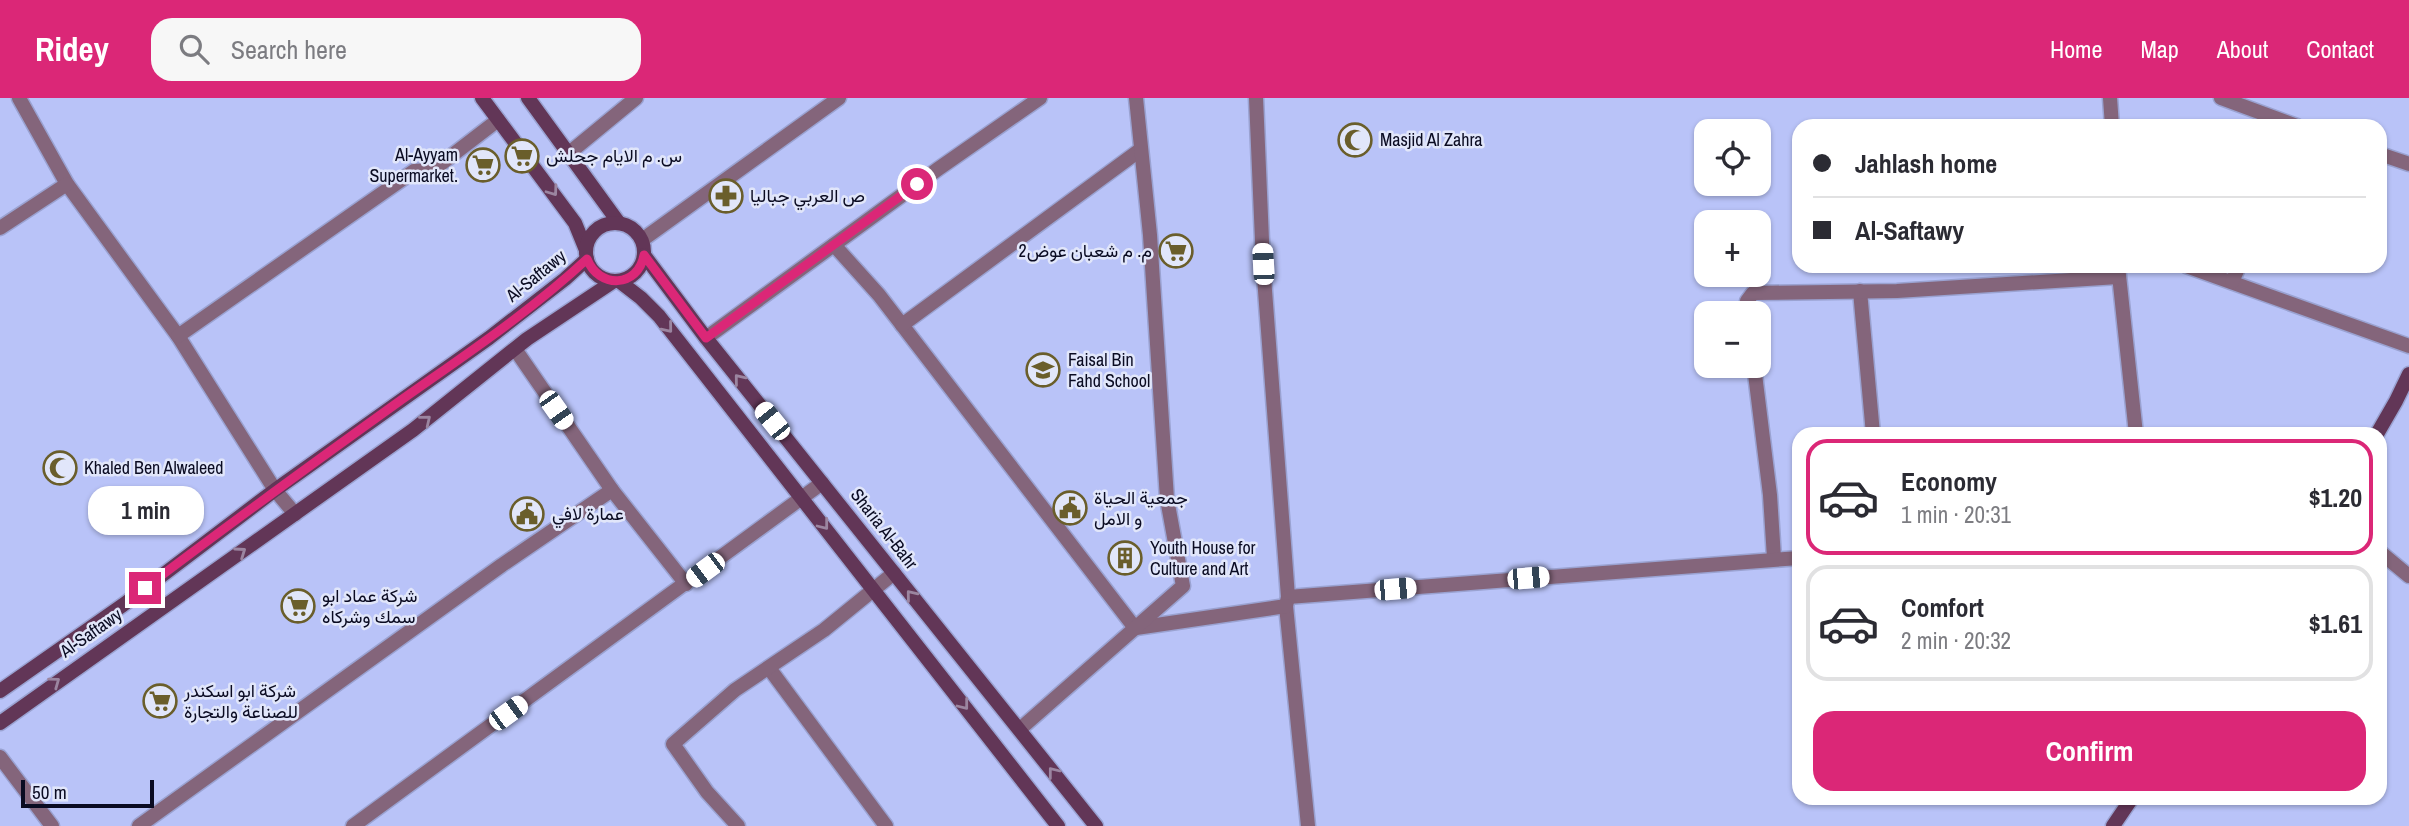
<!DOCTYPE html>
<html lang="en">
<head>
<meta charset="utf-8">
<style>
	:root { --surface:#fff; --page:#f7f7f7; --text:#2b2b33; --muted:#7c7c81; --line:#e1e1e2; --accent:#db2777 }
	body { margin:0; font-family:"Archivo Narrow",Vazirmatn,sans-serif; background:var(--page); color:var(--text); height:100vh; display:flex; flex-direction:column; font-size:26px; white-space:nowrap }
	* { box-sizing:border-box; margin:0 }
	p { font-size:23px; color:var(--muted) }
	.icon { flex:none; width:38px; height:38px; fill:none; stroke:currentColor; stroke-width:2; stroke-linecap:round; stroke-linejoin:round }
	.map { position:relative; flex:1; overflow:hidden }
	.side { position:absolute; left:1792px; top:329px; width:595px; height:378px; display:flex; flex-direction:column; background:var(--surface); border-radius:21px; box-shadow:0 2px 5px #0004 }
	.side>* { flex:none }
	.top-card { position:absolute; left:1792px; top:21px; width:595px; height:154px; border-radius:21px; box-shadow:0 2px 5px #0004; display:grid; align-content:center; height:154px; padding:0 21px; background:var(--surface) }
	.buttons { position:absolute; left:1694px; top:21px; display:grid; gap:14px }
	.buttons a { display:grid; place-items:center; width:77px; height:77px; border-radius:14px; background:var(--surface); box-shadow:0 2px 5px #0004; font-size:35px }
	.scale { position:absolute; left:21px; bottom:18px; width:133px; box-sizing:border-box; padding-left:7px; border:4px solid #0a0b22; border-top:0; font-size:19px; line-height:24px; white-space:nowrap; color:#0a0b22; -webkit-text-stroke:5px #e1e6fa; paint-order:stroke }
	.end { position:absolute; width:32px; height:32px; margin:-16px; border:9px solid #db2777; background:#fff; box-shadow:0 0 0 4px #fff }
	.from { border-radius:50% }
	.bubble { position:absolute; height:49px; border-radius:21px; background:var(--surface); box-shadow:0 2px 5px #0004; font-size:23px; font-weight:800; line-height:49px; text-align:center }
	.car { position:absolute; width:21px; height:42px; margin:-21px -10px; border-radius:9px; box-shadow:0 0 5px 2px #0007; background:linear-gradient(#fff 24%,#345 0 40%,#fff 0 76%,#345 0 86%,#fff 0) }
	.top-card b { display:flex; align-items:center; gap:24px; height:66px; font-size:26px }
	.top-card b+b { border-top:2px solid var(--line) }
	.top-card i { width:18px; height:18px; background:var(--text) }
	ul { padding:12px 0 0; list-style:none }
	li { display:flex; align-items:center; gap:21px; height:116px; margin:0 14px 10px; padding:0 7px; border:4px solid var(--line); border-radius:21px }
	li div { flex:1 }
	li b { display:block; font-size:26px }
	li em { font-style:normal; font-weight:800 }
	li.selected { border-color:var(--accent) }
	li>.icon { width:63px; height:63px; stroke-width:1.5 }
	.action { display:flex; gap:14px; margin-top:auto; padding:14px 21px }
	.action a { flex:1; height:80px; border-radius:21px; background:var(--accent); color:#fff; font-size:28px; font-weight:800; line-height:80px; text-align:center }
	header { display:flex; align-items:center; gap:42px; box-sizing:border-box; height:98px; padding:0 35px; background:var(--accent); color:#fff }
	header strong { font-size:33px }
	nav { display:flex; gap:38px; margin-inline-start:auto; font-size:24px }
	.search { width:490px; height:63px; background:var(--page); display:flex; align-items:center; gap:18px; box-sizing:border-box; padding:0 24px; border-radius:21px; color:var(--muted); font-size:26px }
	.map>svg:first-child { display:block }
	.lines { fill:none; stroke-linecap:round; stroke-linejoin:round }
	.street-casing { stroke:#9aa2d1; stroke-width:17 }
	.secondary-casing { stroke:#9aa2d1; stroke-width:17 }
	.street { stroke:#84657b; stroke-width:14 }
	.secondary { stroke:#623657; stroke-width:14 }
	.oneway { stroke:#9b85a0 }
	.route { stroke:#db2777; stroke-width:9 }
	.labels { text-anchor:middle; stroke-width:5; stroke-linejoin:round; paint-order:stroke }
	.poi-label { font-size:18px; fill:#0a0b22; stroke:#e1e6fa; text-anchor:start }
	.street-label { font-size:18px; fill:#0a0b22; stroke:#e1e6fa }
</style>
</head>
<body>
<header>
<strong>Ridey</strong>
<div class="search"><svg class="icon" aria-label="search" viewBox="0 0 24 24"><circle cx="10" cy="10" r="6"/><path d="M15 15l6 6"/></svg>Search here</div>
<nav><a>Home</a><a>Map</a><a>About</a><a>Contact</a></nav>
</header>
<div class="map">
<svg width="2409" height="728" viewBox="0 0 2409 728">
	<rect width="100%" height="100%" fill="#b9c3f8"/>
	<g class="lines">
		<defs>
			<g id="street">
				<path d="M19 0 67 86 178 238 275 392 295 416"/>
				<path d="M1256 0 1263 166 1288 499 1286 508 1308 728"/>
				<path d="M2110 0 2112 28"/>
				<path d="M2221 0 2297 28"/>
				<path d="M568 56 636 0"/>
				<path d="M2380 56 2409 66"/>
				<path d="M0 130 67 86"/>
				<path d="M642 142 839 0"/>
				<path d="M834 147 879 197 1135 530"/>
				<path d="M2118 168 2136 336"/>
				<path d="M2186 168 2409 248"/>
				<path d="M2232 184 2239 168"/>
				<path d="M1860 193 1873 336"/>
				<path d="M1748 215 1747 203 1753 195 1897 193 2118 179"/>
				<path d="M902 227 1140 52"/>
				<path d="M178 238 414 73 433 72 498 22"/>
				<path d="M706 240 938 71 1040 0"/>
				<path d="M515 251 612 392"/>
				<path d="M1754 268 1770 397 1774 460"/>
				<path d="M2380 454 2409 478"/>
				<path d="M1288 499 1799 460"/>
				<path d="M1136 530 1286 508"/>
				<path d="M769 570 886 728"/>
				<path d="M1020 631 1183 488 1167 401 1150 137 1136 0"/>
				<path d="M0 659 52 728"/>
				<path d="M139 728 502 467 612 392 686 486"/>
				<path d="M353 728 822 385"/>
				<path d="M738 728 707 694 673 646 735 592 824 532 894 475"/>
			</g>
			<g id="secondary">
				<path d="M482 0 575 125 586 152"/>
				<path d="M528 0 619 125"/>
				<circle cx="615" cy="154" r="29"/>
				<path d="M644 157 706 240 1096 728"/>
				<path d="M619 183 641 200 659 218 1058 728"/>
				<path d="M2377 336 2396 303 2409 276"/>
				<path d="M0 593 123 507 275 392 489 240 565 181 587 161"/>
				<path d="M0 625 413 332 527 241 614 183"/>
				<path d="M2113 728 2132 700"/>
			</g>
		</defs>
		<use href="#street" class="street-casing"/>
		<use href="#secondary" class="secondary-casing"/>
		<use href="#street" class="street"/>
		<use href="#secondary" class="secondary"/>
	</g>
	<defs><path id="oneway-chevron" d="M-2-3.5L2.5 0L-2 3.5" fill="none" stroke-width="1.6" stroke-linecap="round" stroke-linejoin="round" transform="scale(1.75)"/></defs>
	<g class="oneway">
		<use href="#oneway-chevron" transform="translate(553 93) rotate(54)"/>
		<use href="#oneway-chevron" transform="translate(668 230) rotate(51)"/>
		<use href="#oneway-chevron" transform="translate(739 281) rotate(-129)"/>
		<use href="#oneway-chevron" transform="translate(426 322) rotate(-39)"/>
		<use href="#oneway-chevron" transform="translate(824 427) rotate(52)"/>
		<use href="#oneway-chevron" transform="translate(241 454) rotate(-35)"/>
		<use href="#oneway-chevron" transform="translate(911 497) rotate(-129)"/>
		<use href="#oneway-chevron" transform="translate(55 584) rotate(-36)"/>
		<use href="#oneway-chevron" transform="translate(964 607) rotate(52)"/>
		<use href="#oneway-chevron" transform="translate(1053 674) rotate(-128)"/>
	</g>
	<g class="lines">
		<path class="route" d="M145 490C228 427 312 366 397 305 462 259 529 215 587 161 599 191 638 190 644 157L706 240 917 86"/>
	</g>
	<defs>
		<symbol id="mosque-ring" viewBox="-11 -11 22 22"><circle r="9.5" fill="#e1e6fa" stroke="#6a5e2b" stroke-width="1.5"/><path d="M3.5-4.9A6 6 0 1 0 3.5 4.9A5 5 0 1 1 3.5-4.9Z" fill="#6a5e2b"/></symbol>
		<symbol id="supermarket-ring" viewBox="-11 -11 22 22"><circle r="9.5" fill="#e1e6fa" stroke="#6a5e2b" stroke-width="1.5"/><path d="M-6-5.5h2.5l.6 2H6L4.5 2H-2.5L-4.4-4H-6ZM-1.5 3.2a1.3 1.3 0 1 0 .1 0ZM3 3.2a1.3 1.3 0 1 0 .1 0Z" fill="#6a5e2b"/></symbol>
		<symbol id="pharmacy-ring" viewBox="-11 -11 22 22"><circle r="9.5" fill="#e1e6fa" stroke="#6a5e2b" stroke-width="1.5"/><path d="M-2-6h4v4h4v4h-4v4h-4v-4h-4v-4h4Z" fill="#6a5e2b"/></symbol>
		<symbol id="school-ring" viewBox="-11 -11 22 22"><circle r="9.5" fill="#e1e6fa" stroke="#6a5e2b" stroke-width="1.5"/><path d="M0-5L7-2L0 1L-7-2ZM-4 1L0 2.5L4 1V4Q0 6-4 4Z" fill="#6a5e2b"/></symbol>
		<symbol id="civic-ring" viewBox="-11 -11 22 22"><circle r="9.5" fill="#e1e6fa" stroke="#6a5e2b" stroke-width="1.5"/><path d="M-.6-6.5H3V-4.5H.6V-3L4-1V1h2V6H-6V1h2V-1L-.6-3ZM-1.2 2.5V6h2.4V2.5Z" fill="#6a5e2b"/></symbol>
		<symbol id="building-ring" viewBox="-11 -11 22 22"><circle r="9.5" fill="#e1e6fa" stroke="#6a5e2b" stroke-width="1.5"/><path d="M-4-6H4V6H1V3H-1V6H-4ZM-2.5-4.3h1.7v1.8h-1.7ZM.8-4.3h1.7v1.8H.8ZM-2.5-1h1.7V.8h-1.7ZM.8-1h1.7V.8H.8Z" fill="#6a5e2b"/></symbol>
	</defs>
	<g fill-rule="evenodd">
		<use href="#mosque-ring" x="1336" y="23" width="38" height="38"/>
		<use href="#supermarket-ring" x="503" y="39" width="38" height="38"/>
		<use href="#supermarket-ring" x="464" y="48" width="38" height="38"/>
		<use href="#pharmacy-ring" x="707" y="79" width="38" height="38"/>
		<use href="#supermarket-ring" x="1157" y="134" width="38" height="38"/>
		<use href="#school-ring" x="1024" y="253" width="38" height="38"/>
		<use href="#mosque-ring" x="41" y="351" width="38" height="38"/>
		<use href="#civic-ring" x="1051" y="391" width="38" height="38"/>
		<use href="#civic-ring" x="508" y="397" width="38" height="38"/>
		<use href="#building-ring" x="1106" y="441" width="38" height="38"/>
		<use href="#supermarket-ring" x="279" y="489" width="38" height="38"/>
		<use href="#supermarket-ring" x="141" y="584" width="38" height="38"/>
	</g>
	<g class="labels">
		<g class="poi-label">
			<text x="1380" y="48">Masjid Al Zahra</text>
			<text x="458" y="63" text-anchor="end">Al-Ayyam<tspan x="458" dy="21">Supermarket.</tspan></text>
			<text x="546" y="64">س. م الايام جحلش</text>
			<text x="750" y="104">ص العربي جباليا</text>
			<text x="1152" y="159" text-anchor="end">م. م شعبان عوض2</text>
			<text x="1068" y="268">Faisal Bin<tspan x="1068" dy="21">Fahd School</tspan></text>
			<text x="84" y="376">Khaled Ben Alwaleed</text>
			<text x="1094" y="406">جمعية الحياة<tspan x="1094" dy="21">و الامل</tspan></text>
			<text x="552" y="422">عمارة لافي</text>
			<text x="1150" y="456">Youth House for<tspan x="1150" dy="21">Culture and Art</tspan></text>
			<text x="322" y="504">شركة عماد ابو<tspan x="322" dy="21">سمك وشركاه</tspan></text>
			<text x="184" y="599">شركة ابو اسكندر<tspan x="184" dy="21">للصناعة والتجارة</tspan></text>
		</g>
		<g class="street-label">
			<text transform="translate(536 178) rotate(-39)" y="6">Al-Saftawy</text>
			<text transform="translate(884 431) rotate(52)" y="6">Sharia Al-Bahr</text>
			<text transform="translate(91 535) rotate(-35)" y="6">Al-Saftawy</text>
		</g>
	</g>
</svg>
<div class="buttons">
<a><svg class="icon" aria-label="locate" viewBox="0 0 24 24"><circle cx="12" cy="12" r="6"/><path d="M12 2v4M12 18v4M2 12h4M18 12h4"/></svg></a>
<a>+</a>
<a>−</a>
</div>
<div class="scale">50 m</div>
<i class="end from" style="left:917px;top:86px"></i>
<i class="end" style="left:145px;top:490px"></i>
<div class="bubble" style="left:88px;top:388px;width:116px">1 min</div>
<i class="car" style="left:1263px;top:166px;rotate:357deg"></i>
<i class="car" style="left:556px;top:312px;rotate:145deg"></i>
<i class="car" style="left:772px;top:323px;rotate:321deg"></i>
<i class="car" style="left:705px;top:472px;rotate:233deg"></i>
<i class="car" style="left:1528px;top:480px;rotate:85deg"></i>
<i class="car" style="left:1395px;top:491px;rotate:85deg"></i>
<i class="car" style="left:508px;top:615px;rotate:54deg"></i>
<div class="top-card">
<b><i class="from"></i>Jahlash home</b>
<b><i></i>Al-Saftawy</b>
</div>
<section class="side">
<ul>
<li class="selected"><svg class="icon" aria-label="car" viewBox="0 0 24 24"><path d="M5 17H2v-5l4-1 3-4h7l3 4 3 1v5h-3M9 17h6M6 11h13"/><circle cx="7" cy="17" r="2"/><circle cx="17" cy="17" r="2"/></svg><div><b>Economy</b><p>1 min · 20:31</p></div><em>$1.20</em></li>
<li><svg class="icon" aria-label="car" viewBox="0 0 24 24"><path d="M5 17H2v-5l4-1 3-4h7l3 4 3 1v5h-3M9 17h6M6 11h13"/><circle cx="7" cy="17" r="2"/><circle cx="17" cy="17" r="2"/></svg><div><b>Comfort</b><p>2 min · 20:32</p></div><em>$1.61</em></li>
</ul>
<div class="action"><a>Confirm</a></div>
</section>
</div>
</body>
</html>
